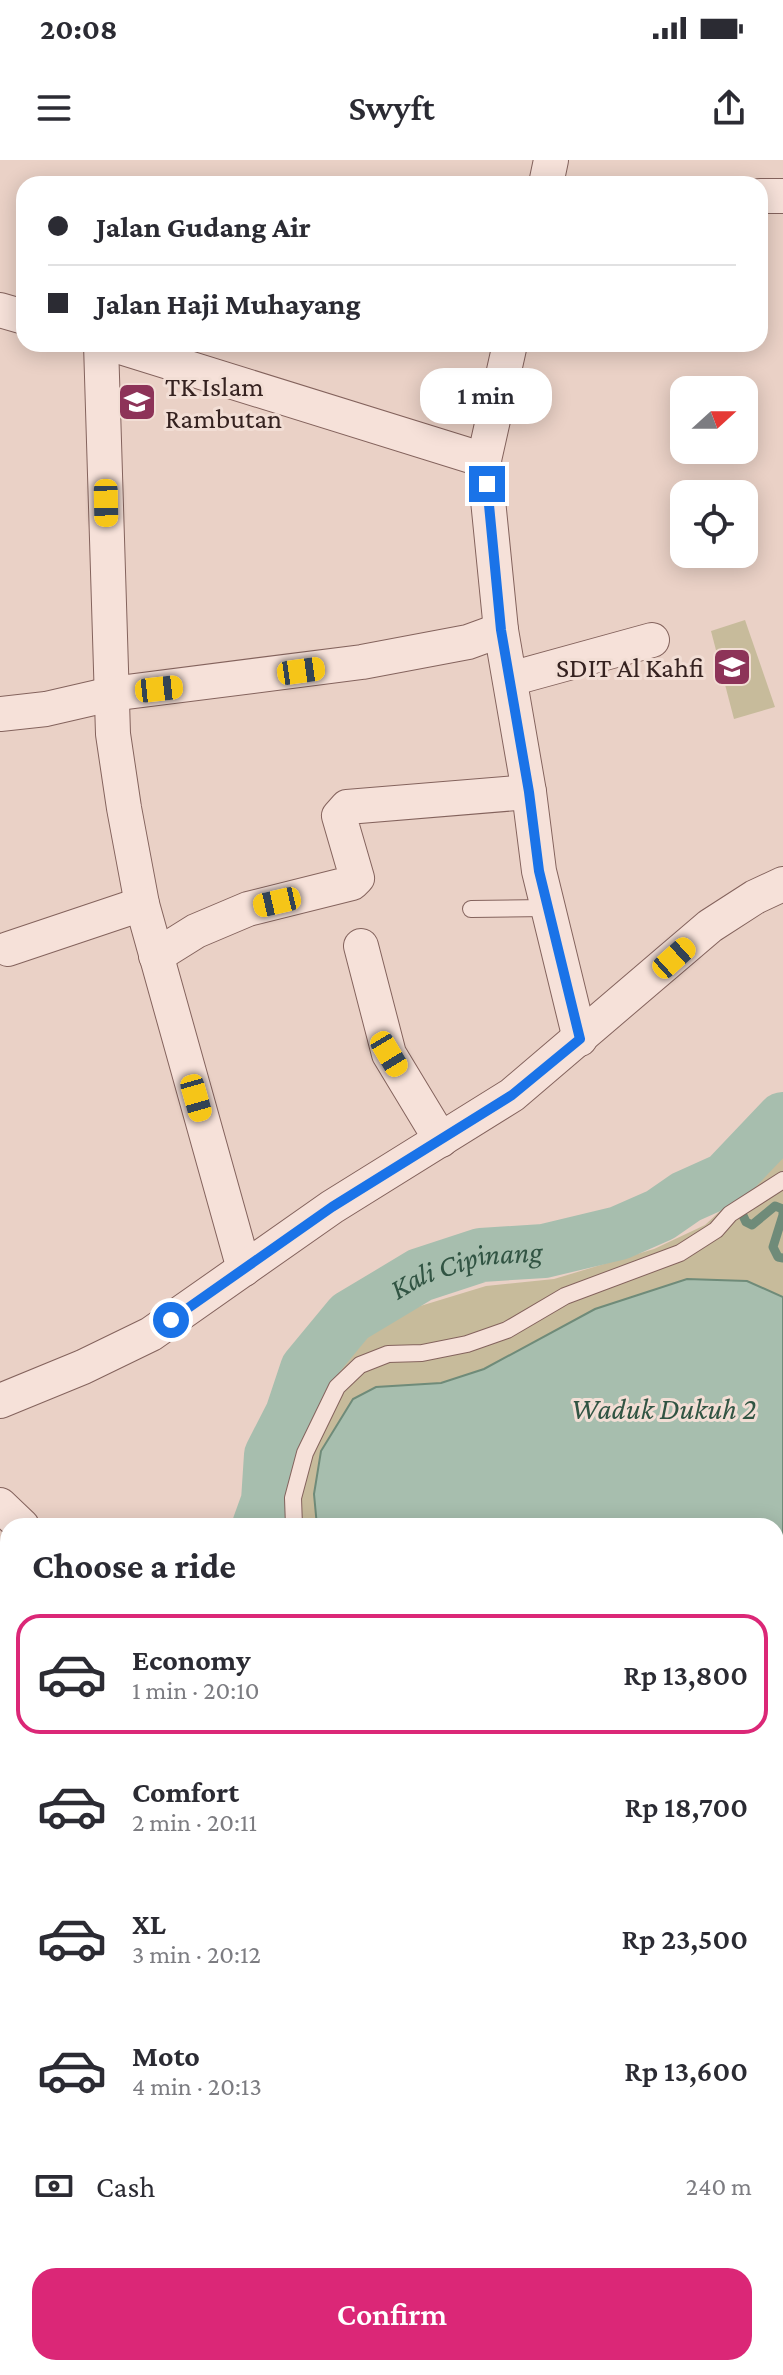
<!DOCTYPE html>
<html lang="en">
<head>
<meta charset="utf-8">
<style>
	:root { --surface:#fff; --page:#f7f7f7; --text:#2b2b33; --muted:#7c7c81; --line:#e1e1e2; --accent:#db2777 }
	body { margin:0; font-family:"Crimson Pro",serif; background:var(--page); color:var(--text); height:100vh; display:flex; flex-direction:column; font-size:30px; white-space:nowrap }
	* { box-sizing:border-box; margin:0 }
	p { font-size:26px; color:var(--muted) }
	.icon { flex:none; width:44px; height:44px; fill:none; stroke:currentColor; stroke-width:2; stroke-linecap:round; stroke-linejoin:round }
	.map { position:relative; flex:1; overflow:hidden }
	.details { position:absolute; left:0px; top:1358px; width:784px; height:858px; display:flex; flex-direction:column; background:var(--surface); border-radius:24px 24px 0 0; box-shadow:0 4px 20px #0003 }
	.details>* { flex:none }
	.top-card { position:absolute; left:16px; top:16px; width:752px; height:176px; border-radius:24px; box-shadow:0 4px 20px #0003; display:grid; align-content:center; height:176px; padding:0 32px; background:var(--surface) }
	.needle { width:52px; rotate:69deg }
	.fabs { position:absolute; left:670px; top:216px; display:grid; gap:16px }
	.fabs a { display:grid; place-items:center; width:88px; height:88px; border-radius:16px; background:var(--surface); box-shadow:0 4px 20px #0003; font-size:40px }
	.end { position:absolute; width:36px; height:36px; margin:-18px; border:10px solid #1a73e8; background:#fff; box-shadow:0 0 0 4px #fff }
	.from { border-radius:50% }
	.bubble { position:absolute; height:56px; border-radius:24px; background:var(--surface); box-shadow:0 4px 20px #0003; font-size:26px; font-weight:600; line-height:56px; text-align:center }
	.car { position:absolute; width:24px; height:48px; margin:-24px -12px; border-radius:10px; box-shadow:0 0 6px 2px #0007; background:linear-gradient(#f5c518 24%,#345 0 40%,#f5c518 0 76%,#345 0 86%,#f5c518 0) }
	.top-card b { display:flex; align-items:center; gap:28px; height:76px; font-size:30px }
	.top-card b+b { border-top:2px solid var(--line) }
	.top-card i { width:20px; height:20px; background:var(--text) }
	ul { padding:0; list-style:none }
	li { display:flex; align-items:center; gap:24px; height:120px; margin:0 16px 12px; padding:0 16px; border:4px solid transparent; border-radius:24px }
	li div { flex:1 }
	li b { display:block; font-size:30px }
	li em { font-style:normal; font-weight:600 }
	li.active { border-color:var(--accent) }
	li>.icon { width:72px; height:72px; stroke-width:1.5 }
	h2 { padding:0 32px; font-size:36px; line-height:96px }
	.pay { display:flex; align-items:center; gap:20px; height:88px; padding:0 32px; font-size:30px }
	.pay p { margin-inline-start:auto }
	.primary-button { display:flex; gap:16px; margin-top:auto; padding:16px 32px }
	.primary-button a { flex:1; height:92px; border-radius:24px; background:var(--accent); color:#fff; font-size:32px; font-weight:600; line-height:92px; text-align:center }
	.status { display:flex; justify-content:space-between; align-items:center; height:56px; padding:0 40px; background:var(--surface); direction:ltr }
	.status svg { height:22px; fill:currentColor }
	header { display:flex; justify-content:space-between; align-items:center; height:104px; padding:0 32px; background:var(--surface); font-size:36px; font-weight:600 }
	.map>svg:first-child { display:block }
	.green { fill:#c7bb9b }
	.water { fill:#a7beae; stroke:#6f8b79; stroke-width:2 }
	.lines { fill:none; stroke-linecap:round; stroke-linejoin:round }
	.stream { stroke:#6f8b79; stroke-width:9 }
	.river { stroke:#a7beae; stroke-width:54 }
	.service-casing { stroke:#84635d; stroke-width:18 }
	.minor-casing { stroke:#84635d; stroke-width:36 }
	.service { stroke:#f6e1d9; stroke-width:16 }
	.minor { stroke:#f6e1d9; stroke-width:34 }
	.route { stroke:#1a73e8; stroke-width:10 }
	.labels { text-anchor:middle; stroke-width:6; stroke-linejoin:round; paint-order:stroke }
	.poi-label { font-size:28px; fill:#352220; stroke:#f2ded5; text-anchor:start }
	.water-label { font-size:30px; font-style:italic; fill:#315443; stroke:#f2ded5 }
</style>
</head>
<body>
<div class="status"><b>20:08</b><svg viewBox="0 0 49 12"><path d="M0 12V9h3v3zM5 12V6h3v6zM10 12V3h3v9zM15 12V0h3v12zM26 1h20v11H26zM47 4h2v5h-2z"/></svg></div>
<header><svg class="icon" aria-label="menu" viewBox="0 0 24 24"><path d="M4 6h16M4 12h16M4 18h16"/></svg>Swyft<svg class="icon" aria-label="share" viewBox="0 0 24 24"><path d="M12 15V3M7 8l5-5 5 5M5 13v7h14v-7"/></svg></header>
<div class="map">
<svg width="783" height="2215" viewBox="0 0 783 2215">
	<rect width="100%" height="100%" fill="#ead1c6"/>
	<g class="green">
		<path d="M745 460 775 547 734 559 711 471Z"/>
		<path d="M783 993V1680L776 1677V1366H276L281 1319 321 1234 371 1173 417 1147 486 1126 554 1119 654 1089 705 1065Z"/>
	</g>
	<path class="water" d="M687 1119 747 1121 783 1137V1460L776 1463V1366H317L314 1334 321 1291 353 1239 376 1227 441 1223 484 1209 595 1149Z"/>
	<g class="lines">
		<path class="stream" d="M726 1019 746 1062 752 1065 775 1046 783 1049V1055L773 1087 778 1097 783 1098"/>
		<g class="river">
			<path id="s1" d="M259 1366 268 1341 271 1295 292 1254 307 1209 350 1157 420 1115 481 1095 544 1091 619 1073 660 1055 686 1037 726 1019 783 959"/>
			<path d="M776 1695 783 1698"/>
			<path d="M776 1826 783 1821"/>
			<path d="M45 2208V2215"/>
		</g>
		<defs>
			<g id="service">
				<path d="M471 749 546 748"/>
				<path d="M294 1366 293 1338 305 1293 337 1227 360 1205 388 1194 422 1193 467 1184 507 1170 565 1136 680 1093 716 1070 730 1054 783 1020"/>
				<path d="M776 1649 783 1654"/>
			</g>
			<g id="minor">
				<path d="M546 24 551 0"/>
				<path d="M760 36H783"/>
				<path d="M0 150 24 157"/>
				<path d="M101 184 113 574 124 648 142 744 244 1109"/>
				<path d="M111 184 484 300"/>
				<path d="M510 184 484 300 501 470 529 632 539 711 580 879"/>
				<path d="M510 519 652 480"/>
				<path d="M0 554 46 549 111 534 362 502 468 482 501 470"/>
				<path d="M361 786 389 894 441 980"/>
				<path d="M8 789 142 744"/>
				<path d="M156 796 196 771 248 749 352 723 357 718 339 656 347 647 529 632"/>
				<path d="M0 1241 83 1207 151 1174 332 1047 512 935 710 766 755 737 783 724"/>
				<path d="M0 1345 22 1366"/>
				<path d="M0 1499 8 1497"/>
				<path d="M0 1899 8 1895"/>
				<path d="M345 2208 347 2215"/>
			</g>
		</defs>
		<use href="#service" class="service-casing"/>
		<use href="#minor" class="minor-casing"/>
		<use href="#service" class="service"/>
		<use href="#minor" class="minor"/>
	</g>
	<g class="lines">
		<path class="route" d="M171 1160 332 1047 512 935 580 879 539 711 529 632 501 470 487 324"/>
	</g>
	<defs>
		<symbol id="school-square" viewBox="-11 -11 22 22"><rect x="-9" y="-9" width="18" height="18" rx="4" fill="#8d3358" stroke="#f2ded5"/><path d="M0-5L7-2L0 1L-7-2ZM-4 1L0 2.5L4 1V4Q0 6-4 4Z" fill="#fff"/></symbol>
	</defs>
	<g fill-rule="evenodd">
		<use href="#school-square" x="115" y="220" width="44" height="44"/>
		<use href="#school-square" x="710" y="485" width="44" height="44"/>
	</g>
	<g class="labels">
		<g class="poi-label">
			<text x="165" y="236">TK Islam<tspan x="165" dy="32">Rambutan</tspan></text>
			<text x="704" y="517" text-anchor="end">SDIT Al Kahfi</text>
		</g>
		<g class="water-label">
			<text dy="10" stroke="none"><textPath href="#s1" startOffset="362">Kali Cipinang</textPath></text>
			<text x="664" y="1259">Waduk Dukuh 2</text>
		</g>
	</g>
</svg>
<div class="fabs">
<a><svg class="needle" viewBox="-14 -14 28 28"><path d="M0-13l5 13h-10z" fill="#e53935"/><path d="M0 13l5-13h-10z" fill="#7c7c81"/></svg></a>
<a><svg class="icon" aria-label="locate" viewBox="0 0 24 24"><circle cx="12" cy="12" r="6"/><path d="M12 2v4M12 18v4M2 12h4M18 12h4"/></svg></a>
</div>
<i class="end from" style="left:171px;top:1160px"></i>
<i class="end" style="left:487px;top:324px"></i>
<div class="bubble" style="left:420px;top:208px;width:132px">1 min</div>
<i class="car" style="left:106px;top:343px;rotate:179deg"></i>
<i class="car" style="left:301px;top:511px;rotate:82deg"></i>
<i class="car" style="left:159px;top:529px;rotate:84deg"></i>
<i class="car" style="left:277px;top:742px;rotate:257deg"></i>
<i class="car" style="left:674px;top:798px;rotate:48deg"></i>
<i class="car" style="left:389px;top:894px;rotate:149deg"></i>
<i class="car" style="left:196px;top:938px;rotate:164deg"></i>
<div class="top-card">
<b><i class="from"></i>Jalan Gudang Air</b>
<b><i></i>Jalan Haji Muhayang</b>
</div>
<section class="details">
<h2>Choose a ride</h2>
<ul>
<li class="active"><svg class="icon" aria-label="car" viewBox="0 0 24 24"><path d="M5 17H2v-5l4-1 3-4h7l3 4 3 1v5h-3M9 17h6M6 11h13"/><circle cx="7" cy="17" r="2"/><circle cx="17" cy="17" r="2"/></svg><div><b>Economy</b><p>1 min · 20:10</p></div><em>Rp 13,800</em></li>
<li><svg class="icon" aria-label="car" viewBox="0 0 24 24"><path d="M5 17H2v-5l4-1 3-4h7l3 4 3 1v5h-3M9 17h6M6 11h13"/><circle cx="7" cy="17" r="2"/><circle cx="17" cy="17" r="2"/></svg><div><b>Comfort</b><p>2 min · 20:11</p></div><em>Rp 18,700</em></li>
<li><svg class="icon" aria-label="car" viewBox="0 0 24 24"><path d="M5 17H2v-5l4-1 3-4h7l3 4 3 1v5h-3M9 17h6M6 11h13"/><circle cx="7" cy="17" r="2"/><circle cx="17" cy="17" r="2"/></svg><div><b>XL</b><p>3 min · 20:12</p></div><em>Rp 23,500</em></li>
<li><svg class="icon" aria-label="car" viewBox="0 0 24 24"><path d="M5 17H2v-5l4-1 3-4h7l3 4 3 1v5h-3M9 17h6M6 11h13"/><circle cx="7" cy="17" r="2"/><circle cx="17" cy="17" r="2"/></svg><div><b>Moto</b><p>4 min · 20:13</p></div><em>Rp 13,600</em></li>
</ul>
<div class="pay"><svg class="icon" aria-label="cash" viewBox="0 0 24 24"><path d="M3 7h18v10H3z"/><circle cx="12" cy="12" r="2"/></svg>Cash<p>240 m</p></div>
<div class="primary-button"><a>Confirm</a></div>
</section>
</div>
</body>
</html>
